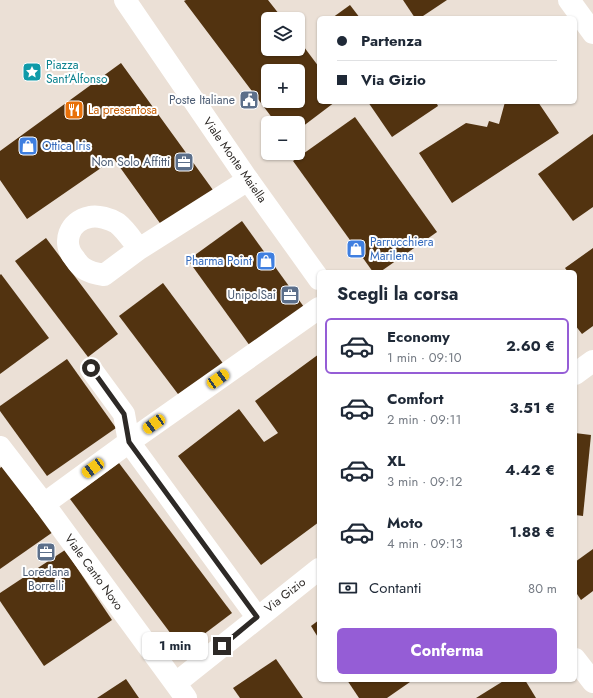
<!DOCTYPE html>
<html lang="it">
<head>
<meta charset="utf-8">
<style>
	:root { --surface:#fff; --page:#f6f6f7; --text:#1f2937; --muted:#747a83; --line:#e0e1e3; --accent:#955dd6 }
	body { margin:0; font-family:Jost,sans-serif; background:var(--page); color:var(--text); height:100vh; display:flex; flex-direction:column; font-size:15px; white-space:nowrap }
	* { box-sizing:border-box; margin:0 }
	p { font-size:13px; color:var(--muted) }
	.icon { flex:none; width:22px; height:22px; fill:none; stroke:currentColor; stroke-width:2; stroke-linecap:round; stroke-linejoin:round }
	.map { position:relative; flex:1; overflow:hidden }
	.sheet { position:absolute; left:317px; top:270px; width:260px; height:412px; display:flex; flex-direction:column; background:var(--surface); border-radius:6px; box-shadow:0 1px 3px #0004 }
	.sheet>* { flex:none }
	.guide { position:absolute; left:317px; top:16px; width:260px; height:88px; border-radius:6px; box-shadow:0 1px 3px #0004; display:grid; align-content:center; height:88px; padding:0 20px; background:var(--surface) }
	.buttons { position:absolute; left:261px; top:12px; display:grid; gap:8px }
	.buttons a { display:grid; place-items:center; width:44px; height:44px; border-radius:6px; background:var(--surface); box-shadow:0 1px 3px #0004; font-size:20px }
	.end { position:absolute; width:18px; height:18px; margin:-9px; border:5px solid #2d2926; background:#fff; box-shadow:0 0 0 2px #fff }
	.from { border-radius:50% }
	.bubble { position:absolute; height:28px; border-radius:6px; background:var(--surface); box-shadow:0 1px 3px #0004; font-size:13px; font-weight:700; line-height:28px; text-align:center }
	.car { position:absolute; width:12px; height:24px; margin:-12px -6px; border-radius:5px; box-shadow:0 0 3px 1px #0007; background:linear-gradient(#f5c518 24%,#345 0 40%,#f5c518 0 76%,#345 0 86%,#f5c518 0) }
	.guide b { display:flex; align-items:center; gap:14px; height:38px; font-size:15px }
	.guide b+b { border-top:1px solid var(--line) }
	.guide i { width:10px; height:10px; background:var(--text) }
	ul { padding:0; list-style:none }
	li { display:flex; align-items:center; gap:12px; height:56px; margin:0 8px 6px; padding:0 12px; border:2px solid transparent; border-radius:6px }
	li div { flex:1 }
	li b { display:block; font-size:15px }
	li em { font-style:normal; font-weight:700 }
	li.current { border-color:var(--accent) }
	li>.icon { width:36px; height:36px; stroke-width:1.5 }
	h2 { padding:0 20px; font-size:18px; line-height:48px }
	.pay { display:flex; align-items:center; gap:10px; height:44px; padding:0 20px; font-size:15px }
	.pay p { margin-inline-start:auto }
	.action { display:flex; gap:8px; margin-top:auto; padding:8px 20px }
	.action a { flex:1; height:46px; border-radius:6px; background:var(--accent); color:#fff; font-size:16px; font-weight:700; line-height:46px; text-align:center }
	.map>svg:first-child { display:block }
	.building { fill:#523310; fill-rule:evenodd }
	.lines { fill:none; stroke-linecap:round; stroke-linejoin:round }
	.minor { stroke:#fff; stroke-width:22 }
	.route { stroke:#2d2926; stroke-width:5 }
	.labels { text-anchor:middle; stroke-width:4; stroke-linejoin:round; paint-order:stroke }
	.culture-label { font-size:12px; fill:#0d838f; stroke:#fff; text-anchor:start }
	.service-label { font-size:12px; fill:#4e5e75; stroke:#fff; text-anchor:end }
	.food-label { font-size:12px; fill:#c56008; stroke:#fff; text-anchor:start }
	.shop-label { font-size:12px; fill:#366cbe; stroke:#fff; text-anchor:start }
	.street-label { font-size:12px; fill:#2d2926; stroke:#fff }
</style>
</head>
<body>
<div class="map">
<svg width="593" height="698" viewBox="0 0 593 698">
	<rect width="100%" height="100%" fill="#ebe0d6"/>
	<g class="building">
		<path d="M186 0H268L283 19H268V49H298V39L319 67V102H335L298 130V123H276L184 1ZM268 71H298V101H268Z"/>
		<path d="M403 0H447L420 18H415Z"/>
		<path d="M350 5 360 18H332Z"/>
		<path d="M121 63 213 190 162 226 114 159 27 219 0 180V151Z"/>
		<path d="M368 102H436L438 106 392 137Z"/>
		<path d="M505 102H538L559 133 452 203 419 153 466 123 487 127 489 121 499 124Z"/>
		<path d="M355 117 437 232 380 272H373L293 161Z"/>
		<path d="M593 134V207L573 221 538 174Z"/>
		<path d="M242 221 304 307 250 346 188 260Z"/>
		<path d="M46 238 118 334 88 357 15 261Z"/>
		<path d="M593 248V326L582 334 575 325V272H568L565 268Z"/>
		<path d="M1 274 49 338 0 374V275Z"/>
		<path d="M163 283 228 370 184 402 119 316Z"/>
		<path d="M319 354V522L261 565 178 456 239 409 264 442 278 433 255 401Z"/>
		<path d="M67 359 116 428 47 476 0 411V406Z"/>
		<path d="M575 433 591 435 583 516 575 515Z"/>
		<path d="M119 463 232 613 183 650 70 499Z"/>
		<path d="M5 464 53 532 0 569V468Z"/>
		<path d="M593 549V591L581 600 575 591V562Z"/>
		<path d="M65 550 112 620 44 666 0 601V593Z"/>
		<path d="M319 620V639L311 626Z"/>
		<path d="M276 659 303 698H240L233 688Z"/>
		<path d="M126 679 139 698H97Z"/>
		<path d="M347 680H408L410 682 387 698H359Z"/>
		<path d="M505 680H525L536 698H476Z"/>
	</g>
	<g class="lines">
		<g class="minor">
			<path d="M125 0 248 180 319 279"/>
			<path d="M569 0 593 33"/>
			<path d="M139 249C132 240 126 230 117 223 110 219 98 215 90 217 69 221 61 243 75 259 77 262 80 266 83 268 89 272 97 274 104 275L139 249 248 180"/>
			<path d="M91 369 124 414 129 442 257 617"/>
			<path d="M575 374 593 361"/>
			<path d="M0 447 44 504 186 698"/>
			<path d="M44 504 129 442 319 308"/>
			<path d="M575 659 593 682"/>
			<path d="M176 683 319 569"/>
		</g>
	</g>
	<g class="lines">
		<path class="route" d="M91 368 124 414 129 442 257 617 222 646"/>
	</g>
	<defs>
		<symbol id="sight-square" viewBox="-11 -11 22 22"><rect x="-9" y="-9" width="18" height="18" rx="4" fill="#0f9aa8" stroke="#fff"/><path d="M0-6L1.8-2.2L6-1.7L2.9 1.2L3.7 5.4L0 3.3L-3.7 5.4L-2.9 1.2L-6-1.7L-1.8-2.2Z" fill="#fff"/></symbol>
		<symbol id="civic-square" viewBox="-11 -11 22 22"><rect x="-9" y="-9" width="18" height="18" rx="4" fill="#5c6f8a" stroke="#fff"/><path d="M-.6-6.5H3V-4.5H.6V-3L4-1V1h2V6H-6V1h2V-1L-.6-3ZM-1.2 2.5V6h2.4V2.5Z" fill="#fff"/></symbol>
		<symbol id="restaurant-square" viewBox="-11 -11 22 22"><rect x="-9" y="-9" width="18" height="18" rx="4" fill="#e8710a" stroke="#fff"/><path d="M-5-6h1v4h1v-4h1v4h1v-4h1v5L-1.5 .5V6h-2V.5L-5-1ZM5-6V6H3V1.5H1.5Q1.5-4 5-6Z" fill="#fff"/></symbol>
		<symbol id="shop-square" viewBox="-11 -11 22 22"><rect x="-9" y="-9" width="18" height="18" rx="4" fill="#3f7fe0" stroke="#fff"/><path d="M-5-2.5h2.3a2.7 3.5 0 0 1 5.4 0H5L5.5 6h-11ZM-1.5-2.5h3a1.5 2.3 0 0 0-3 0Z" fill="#fff"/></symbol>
		<symbol id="office-square" viewBox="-11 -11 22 22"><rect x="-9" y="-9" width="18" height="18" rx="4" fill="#5c6f8a" stroke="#fff"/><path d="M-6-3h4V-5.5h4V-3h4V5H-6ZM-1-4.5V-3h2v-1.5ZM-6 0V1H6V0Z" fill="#fff"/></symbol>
	</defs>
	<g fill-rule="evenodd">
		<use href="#sight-square" x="21" y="61" width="22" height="22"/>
		<use href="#civic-square" x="238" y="89" width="22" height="22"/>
		<use href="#restaurant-square" x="63" y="99" width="22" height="22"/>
		<use href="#shop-square" x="17" y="135" width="22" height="22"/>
		<use href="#office-square" x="173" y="151" width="22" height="22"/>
		<use href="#shop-square" x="345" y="238" width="22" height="22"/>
		<use href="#shop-square" x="255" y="250" width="22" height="22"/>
		<use href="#office-square" x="279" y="284" width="22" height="22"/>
		<use href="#office-square" x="35" y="541" width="22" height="22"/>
	</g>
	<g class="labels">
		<g class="culture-label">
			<text x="46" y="69">Piazza<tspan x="46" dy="14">Sant'Alfonso</tspan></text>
		</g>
		<g class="service-label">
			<text x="235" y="104">Poste Italiane</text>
			<text x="170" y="166">Non Solo Affitti</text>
			<text x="276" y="299">UnipolSai</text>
			<text x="46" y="576" text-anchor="middle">Loredana<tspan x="46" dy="14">Borrelli</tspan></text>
		</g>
		<g class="food-label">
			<text x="88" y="114">La presentosa</text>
		</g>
		<g class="shop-label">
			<text x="42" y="150">Ottica Iris</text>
			<text x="370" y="246">Parrucchiera<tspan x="370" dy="14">Marilena</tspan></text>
			<text x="252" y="265" text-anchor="end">Pharma Point</text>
		</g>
		<g class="street-label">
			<text transform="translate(235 160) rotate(55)" y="4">Viale Monte Maiella</text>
			<text transform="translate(94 572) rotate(54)" y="4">Viale Canto Novo</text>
			<text transform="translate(285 595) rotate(-38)" y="4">Via Gizio</text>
		</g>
	</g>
</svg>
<div class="buttons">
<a><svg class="icon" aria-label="layers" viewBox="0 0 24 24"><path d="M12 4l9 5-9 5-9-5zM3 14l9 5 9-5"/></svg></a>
<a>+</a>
<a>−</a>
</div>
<i class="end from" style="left:91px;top:368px"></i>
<i class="end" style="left:222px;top:646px"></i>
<div class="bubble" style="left:142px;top:632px;width:66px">1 min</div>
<i class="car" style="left:218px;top:379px;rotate:55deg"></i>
<i class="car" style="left:154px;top:424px;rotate:235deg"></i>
<i class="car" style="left:93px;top:468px;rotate:234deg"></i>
<div class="guide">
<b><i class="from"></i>Partenza</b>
<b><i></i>Via Gizio</b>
</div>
<section class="sheet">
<h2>Scegli la corsa</h2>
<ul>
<li class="current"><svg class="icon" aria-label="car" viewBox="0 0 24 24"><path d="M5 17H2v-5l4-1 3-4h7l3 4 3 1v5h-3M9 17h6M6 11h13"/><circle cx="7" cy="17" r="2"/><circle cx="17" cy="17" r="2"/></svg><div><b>Economy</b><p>1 min · 09:10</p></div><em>2.60 €</em></li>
<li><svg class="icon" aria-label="car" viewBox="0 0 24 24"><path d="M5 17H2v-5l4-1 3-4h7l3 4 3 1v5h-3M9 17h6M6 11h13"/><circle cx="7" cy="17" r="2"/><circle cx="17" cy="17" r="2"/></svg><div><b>Comfort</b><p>2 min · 09:11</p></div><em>3.51 €</em></li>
<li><svg class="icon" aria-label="car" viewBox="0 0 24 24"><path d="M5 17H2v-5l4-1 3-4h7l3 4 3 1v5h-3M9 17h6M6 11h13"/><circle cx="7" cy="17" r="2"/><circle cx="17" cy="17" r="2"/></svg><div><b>XL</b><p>3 min · 09:12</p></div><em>4.42 €</em></li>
<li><svg class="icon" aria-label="car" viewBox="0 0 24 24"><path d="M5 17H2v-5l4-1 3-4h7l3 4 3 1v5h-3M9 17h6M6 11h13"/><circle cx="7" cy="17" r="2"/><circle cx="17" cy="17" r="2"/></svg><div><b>Moto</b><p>4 min · 09:13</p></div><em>1.88 €</em></li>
</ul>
<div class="pay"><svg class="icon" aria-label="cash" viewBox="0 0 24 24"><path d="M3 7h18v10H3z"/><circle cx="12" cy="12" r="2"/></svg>Contanti<p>80 m</p></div>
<div class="action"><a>Conferma</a></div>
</section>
</div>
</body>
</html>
